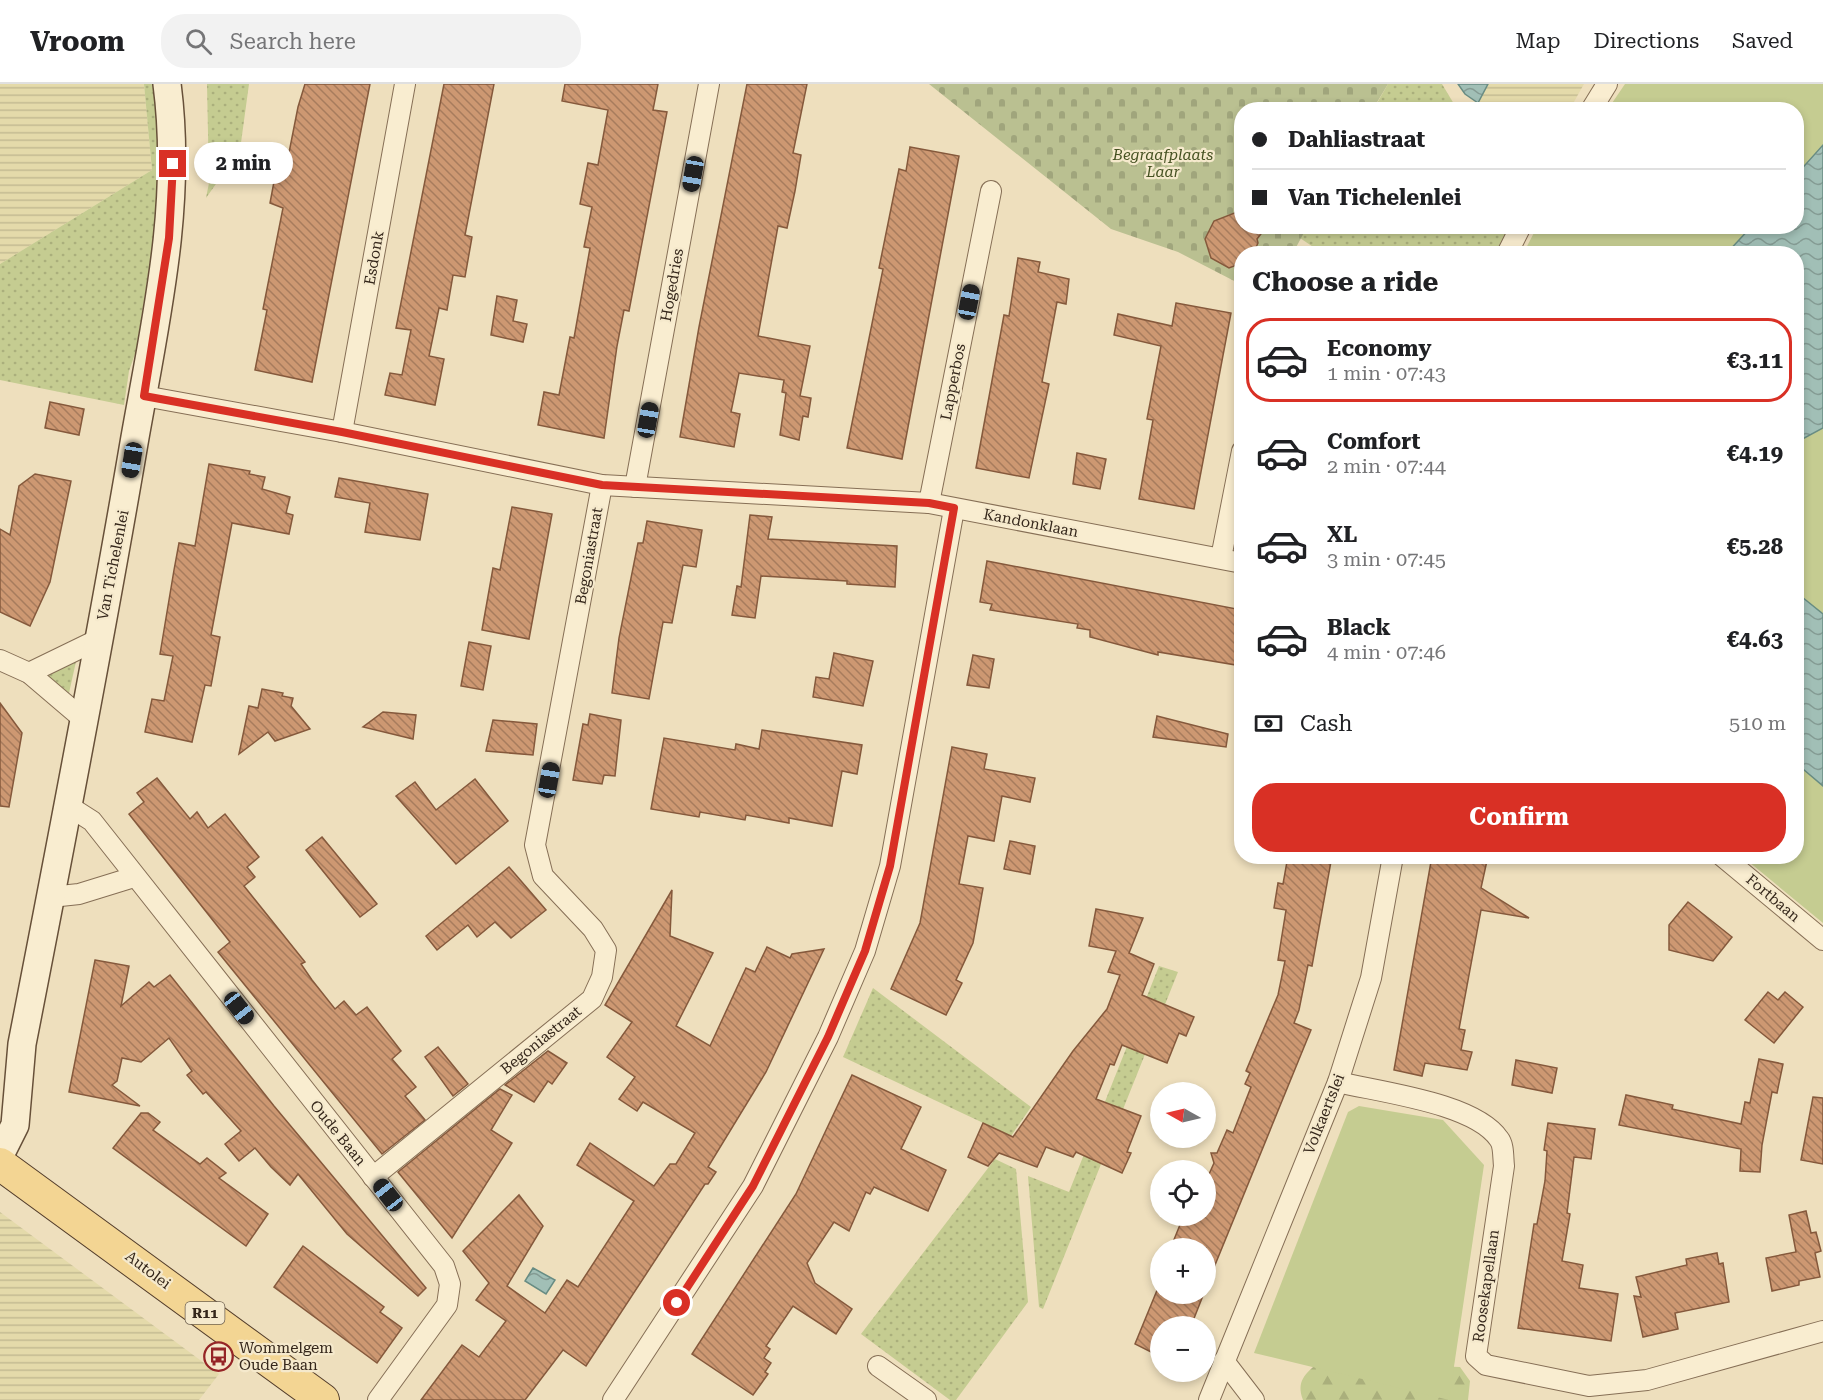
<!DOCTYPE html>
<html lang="en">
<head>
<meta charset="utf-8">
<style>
	:root { --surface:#fff; --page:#f2f2f2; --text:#202124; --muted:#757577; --line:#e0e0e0; --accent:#d93025 }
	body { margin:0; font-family:"Roboto Serif",serif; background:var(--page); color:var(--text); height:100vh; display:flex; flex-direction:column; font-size:22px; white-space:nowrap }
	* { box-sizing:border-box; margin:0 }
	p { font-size:20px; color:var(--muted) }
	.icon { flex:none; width:33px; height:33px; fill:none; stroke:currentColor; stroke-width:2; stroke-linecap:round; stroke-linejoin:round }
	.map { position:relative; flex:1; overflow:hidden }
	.panel { position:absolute; left:1234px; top:162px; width:570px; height:618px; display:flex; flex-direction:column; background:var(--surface); border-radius:24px; box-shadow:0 3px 9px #0003 }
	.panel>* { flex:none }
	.hud { position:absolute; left:1234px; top:18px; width:570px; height:132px; border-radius:24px; box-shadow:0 3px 9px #0003; display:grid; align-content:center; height:132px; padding:0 18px; background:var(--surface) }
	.needle { width:39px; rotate:278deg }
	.controls { position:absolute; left:1150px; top:998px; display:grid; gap:12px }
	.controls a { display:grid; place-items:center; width:66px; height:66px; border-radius:50%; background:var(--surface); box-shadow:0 3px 9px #0003; font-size:30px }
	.end { position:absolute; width:27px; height:27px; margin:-14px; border:8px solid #d93025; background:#fff; box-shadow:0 0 0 3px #fff }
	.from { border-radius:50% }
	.bubble { position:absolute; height:42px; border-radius:21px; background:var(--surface); box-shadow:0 3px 9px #0003; font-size:20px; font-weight:700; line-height:42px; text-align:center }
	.car { position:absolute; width:18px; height:36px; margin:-18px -9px; border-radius:8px; box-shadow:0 0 4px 2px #0007; background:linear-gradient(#222 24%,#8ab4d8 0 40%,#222 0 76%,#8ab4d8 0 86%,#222 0) }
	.hud b { display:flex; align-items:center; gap:21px; height:57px; font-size:22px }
	.hud b+b { border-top:2px solid var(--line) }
	.hud i { width:15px; height:15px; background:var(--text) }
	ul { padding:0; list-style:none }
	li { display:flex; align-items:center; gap:18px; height:84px; margin:0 12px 9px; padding:0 6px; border:3px solid transparent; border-radius:24px }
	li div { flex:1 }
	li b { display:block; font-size:22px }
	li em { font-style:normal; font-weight:700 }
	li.selected { border-color:var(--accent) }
	li>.icon { width:54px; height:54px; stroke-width:1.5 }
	h2 { padding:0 18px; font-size:27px; line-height:72px }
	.pay { display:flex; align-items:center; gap:15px; height:66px; padding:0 18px; font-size:22px }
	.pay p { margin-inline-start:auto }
	.cta { display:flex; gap:12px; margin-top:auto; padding:12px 18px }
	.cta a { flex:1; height:69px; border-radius:24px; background:var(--accent); color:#fff; font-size:24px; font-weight:700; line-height:69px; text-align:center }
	header { display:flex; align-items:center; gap:36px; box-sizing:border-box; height:84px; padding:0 30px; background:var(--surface); border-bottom:2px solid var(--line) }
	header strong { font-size:28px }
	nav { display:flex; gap:33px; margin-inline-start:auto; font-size:21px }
	.search { width:420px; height:54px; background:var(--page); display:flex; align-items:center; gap:15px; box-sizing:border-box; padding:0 21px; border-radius:24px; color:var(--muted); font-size:22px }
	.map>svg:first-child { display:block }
	.farmland { fill:url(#farmland-rules) }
	.grass { fill:url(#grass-dots) }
	.forest { fill:url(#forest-firs) }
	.cemetery { fill:url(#cemetery-stones) }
	.green { fill:#c5cc91 }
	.water { fill:url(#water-waves); stroke:#688c83; stroke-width:1.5 }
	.building { fill:url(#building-back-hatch); stroke:#85593c; stroke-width:1.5 }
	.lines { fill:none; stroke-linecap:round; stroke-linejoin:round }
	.street-casing { stroke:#866f56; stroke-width:22 }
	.secondary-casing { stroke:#675039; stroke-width:30 }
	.primary-casing { stroke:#533d2b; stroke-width:34 }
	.street { stroke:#f9edd0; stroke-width:20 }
	.secondary { stroke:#f9edd0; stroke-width:27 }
	.primary { stroke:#f3d593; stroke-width:32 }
	.route { stroke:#d93025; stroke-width:8 }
	.labels { text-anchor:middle; stroke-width:4.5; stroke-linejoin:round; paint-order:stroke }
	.shield { fill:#f5e9cc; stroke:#6f6150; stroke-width:1.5 }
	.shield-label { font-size:14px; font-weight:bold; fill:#35271b }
	.park-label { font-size:15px; font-style:italic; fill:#455121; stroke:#f5e9cc }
	.street-label { font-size:15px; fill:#35271b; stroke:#f5e9cc }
	.poi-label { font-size:15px; fill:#35271b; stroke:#f5e9cc; text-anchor:start }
</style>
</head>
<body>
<header>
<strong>Vroom</strong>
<div class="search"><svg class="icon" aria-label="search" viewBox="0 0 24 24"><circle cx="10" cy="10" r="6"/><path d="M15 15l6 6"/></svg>Search here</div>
<nav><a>Map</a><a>Directions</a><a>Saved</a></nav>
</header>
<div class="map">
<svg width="1823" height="1316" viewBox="0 0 1823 1316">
	<defs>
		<pattern id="farmland-rules" width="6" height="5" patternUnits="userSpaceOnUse" patternTransform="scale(1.5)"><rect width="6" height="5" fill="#e4daaa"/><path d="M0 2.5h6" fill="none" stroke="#c4bb92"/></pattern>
		<pattern id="grass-dots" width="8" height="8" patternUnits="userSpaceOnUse" patternTransform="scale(1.5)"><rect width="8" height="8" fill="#c5cc91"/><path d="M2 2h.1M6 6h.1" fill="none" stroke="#aaaf7c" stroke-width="1.8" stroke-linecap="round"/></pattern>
		<pattern id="forest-firs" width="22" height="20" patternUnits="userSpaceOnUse" patternTransform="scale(1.5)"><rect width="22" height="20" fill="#c5cc91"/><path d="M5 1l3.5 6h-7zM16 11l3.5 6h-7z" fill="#aaaf7c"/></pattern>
		<pattern id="cemetery-stones" width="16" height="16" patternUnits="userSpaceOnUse" patternTransform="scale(1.5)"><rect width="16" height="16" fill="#bac091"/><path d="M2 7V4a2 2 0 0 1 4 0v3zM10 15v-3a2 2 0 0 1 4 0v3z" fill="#a0a57c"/></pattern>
		<pattern id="water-waves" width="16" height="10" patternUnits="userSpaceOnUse" patternTransform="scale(1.5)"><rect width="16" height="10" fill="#a1bfb6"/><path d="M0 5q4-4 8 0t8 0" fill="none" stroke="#849b93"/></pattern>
		<pattern id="building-back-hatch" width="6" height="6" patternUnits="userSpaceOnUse" patternTransform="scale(1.5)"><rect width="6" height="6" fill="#cd9872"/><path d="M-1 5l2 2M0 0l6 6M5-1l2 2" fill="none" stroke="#a77c5d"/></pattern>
	</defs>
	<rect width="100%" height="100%" fill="#eedfbd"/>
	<g class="farmland">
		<path d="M0 0H144L152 86 0 180Z"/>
		<path d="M1488 0H1584L1570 25 1478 26V19Z"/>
		<path d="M0 1128 219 1290 199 1316H0Z"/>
	</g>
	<g class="grass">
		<path d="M144 0H154L158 38 159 120 136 267 129 287 124 321 0 296V180L152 86Z"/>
		<path d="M207 0H249L240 66 206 114 209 99Z"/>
		<path d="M1388 0H1442L1457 25 1373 26Z"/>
		<path d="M1307 143H1521L1506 169H1322L1300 154Z"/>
		<path d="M77 573 69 609 46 593Z"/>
		<path d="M1159 882 1178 888 1043 1225 1039 1223 1028 1092 1069 1108Z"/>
		<path d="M873 904 1031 1023 1011 1052 843 973Z"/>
		<path d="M995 1075 1016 1085 1028 1218 956 1316H950L861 1250Z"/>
	</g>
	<path class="forest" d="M1319 1278 1460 1283 1470 1297 1468 1316H1303C1296 1297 1305 1290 1319 1278Z"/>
	<path class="cemetery" d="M929 0H1388L1373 25 1242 26V142L1307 143 1293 169 1242 170V201L1178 168 1111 145Z"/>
	<g class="green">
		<path d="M1625 0H1823V839L1743 773 1797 772V170H1523L1537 143 1797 142V26L1608 25Z"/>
		<path d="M1359 1022 1443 1036 1484 1081 1449 1316 1254 1269 1348 1028Z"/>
	</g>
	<g class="water">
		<path d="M1458 0H1488L1478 19 1465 10Z"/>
		<path d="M1823 61V344L1797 358V170L1727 169 1751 143 1797 142V90Z"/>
		<path d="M1797 509 1823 530V702L1797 680Z"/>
		<path d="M533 1184 555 1196 546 1210 525 1197Z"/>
	</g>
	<g class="building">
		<path d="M305 0H370L312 298 255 286 267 226 263 225 283 124 270 119 276 87 285 89 298 23Z"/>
		<path d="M444 0H494L465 151 472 153 465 193 453 191 447 226 439 224 429 272 444 275 435 321 385 311 390 289 402 291 411 246 396 244Z"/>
		<path d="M565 0H658L653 26 667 28 629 227 624 226 617 262 604 354 538 341 544 308 559 311 570 253 574 254 590 164 584 163 592 123 580 120 588 79 598 81 608 26 562 17Z"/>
		<path d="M747 0H807L793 69 801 71 795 107 787 144 778 142 758 252 810 262 800 312 811 314 808 333 803 332 799 356 780 351 786 309 782 308 784 296 739 289 731 328 740 330 734 363 680 353 699 243Z"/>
		<path d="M910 63 959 72 902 375 847 364 883 185 879 184 899 85 906 87Z"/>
		<path d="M1242 126V142H1267L1257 155 1258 159 1253 170H1242V179L1229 184 1211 174 1205 155 1214 137Z"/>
		<path d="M1018 174 1040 178 1038 188 1069 195 1066 220 1057 218 1042 298 1049 300 1029 394 976 384 1004 231 1009 232Z"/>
		<path d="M497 212 517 216 513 237 527 240 523 258 491 251Z"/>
		<path d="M1176 219 1231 229 1194 425 1139 415 1153 336 1147 335 1161 262 1114 251 1118 230 1172 242Z"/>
		<path d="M50 318 84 325 79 351 45 344Z"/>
		<path d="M1077 369 1106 375 1100 405 1073 400Z"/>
		<path d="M209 380 250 387 249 390 265 393 262 405 290 413 286 429 293 431 289 450 232 439 211 551 220 553 211 602 205 601 192 658 145 648 152 615 164 617 173 572 160 570 174 486 179 459 195 462Z"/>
		<path d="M35 390 71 397 50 498 30 542 0 528V445L10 451 19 402Z"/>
		<path d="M339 394 428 410 420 456 365 448 370 419 335 413Z"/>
		<path d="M512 423 552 430 529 555 482 546 493 484 500 486Z"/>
		<path d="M750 431 772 433 768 455 897 462 895 503 847 500V497L761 492 755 534 732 531 737 502 741 503Z"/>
		<path d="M647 437 702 446 696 483 683 481 672 539 663 538 649 615 612 609 619 554 638 459H643Z"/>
		<path d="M987 477 1242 526V582L1158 568V571L1090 553V546L1077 544 1078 540 990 526 992 520 980 518Z"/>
		<path d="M469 558 491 562 483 606 461 602Z"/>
		<path d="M834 569 873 577 863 622 813 613 816 593 829 595Z"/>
		<path d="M973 571 994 575 989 604 967 601Z"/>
		<path d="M262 605 283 609 282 612 293 614 291 622 310 645 275 657 268 648 239 670 249 622 258 624Z"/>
		<path d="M0 619 22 649 9 723 0 722Z"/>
		<path d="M383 628 416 631 413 655 363 643Z"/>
		<path d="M590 630 621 636 615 692 604 691 602 700 573 696 583 640 588 641Z"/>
		<path d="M1157 632 1228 650 1226 663 1153 653Z"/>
		<path d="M493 636 537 640 533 671 486 667Z"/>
		<path d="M762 646 862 661 857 690 842 687 832 742 789 734V739L746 731 745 736 700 728 699 733 651 725 664 654 735 666 736 660 759 665Z"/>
		<path d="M952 663 987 670 984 685 1035 694 1030 718 1002 712 994 757 968 752 959 800 983 804 973 859 956 896 962 899 946 931 891 905 920 839Z"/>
		<path d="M157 694 190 735 197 728 208 744 225 730 259 773 247 783 255 793 244 802 305 878 301 880 312 896 335 925 344 917 356 931 367 923 401 967 392 975 416 1003 405 1012 425 1036 382 1070 218 868 230 858 129 730 144 718 137 709Z"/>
		<path d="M475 695 508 737 456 780 396 712 415 698 436 726Z"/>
		<path d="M322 753 377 820 360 833 306 766Z"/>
		<path d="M1010 757 1035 762 1030 790 1004 785Z"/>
		<path d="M1288 772H1332L1312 882 1308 881 1299 926 1294 939 1311 946 1206 1203V1164H1188L1173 1158 1184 1131H1206V1097L1214 1079 1211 1069H1217L1227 1046 1233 1049 1251 1003 1245 1000 1250 989 1246 987 1278 911 1285 877 1278 876 1286 826 1274 824 1278 799 1283 800Z"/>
		<path d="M1432 772H1488L1481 804 1529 834 1481 826 1459 945 1465 946 1461 966 1472 968 1467 986 1425 979 1422 992 1394 986Z"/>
		<path d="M509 783 546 826 511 854 495 838 477 853 468 841 437 866 426 852Z"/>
		<path d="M672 806 670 852 713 869 676 942 710 962 746 884 755 888 767 863 790 874 792 870 824 865 766 988 708 1083 716 1088 708 1100H705L586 1282 563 1266 525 1316H421L462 1261 479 1273 506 1237 476 1216 489 1199 463 1167 519 1111 543 1142 507 1202 545 1229 567 1196 578 1203 634 1117 577 1081 590 1059 654 1102 670 1080H676L695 1049 643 1018 637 1027 619 1015 635 993 607 973 632 938 605 921Z"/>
		<path d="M1688 818 1732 853 1713 877 1669 866V841Z"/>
		<path d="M1096 825 1143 834 1129 869 1154 880 1142 911 1194 933 1186 952 1179 949 1167 979 1122 961 1114 981 1110 980 1096 1015 1141 1032 1127 1068 1131 1069 1122 1089 1076 1068 1073 1073 1046 1063 1037 1083 999 1069 988 1082 968 1073 983 1039 1013 1053 1073 967 1107 925 1120 891 1108 888 1116 867 1089 862Z"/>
		<path d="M95 876 129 882 121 922 149 898 154 903 170 891 274 1022 426 1204 418 1212 347 1150 298 1090 290 1101 271 1083 255 1064 239 1077 225 1060 241 1047 206 1008 203 1010 187 991 192 987 169 954 141 978 122 974 117 997 112 1001 140 1022 69 1008Z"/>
		<path d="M1768 908 1778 916 1785 908 1803 923 1774 959 1745 936Z"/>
		<path d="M438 963 468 1000 453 1012 425 973Z"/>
		<path d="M548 967 567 979 552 1000 548 997 534 1018 505 1001Z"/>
		<path d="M1759 975 1783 980 1777 1009 1772 1008 1762 1061 1760 1088 1740 1087 1741 1065 1619 1041 1626 1011 1673 1021 1672 1025 1741 1040 1745 1018 1750 1019Z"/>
		<path d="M1516 976 1557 984 1552 1009 1512 1001Z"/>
		<path d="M852 991 921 1023 901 1065 946 1086 928 1127 874 1103 870 1110 866 1108 849 1147 834 1138 807 1179 815 1199 852 1225 836 1250 793 1222 766 1262 770 1265 764 1274 771 1279 765 1288 768 1290 753 1311 692 1270 796 1110Z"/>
		<path d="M500 1005 512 1011 491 1046 512 1059 452 1154 398 1088Z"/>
		<path d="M1813 1013 1823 1014V1080L1801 1076Z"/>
		<path d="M141 1029H148L160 1038 153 1046 200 1080 207 1074 226 1089 219 1094 268 1130 246 1162 113 1064Z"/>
		<path d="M1548 1039 1595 1045 1591 1075 1574 1073 1567 1129 1570 1130 1562 1177 1583 1181 1579 1204 1618 1210 1611 1257 1518 1244 1534 1140H1537L1545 1097 1547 1067 1544 1066Z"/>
		<path d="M1806 1127 1811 1149 1816 1148 1821 1167 1815 1169 1820 1193 1799 1197V1201L1772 1207 1766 1174 1796 1168 1789 1131Z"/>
		<path d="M303 1162 384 1223 380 1228 402 1244 377 1279 274 1203Z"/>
		<path d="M1717 1169 1719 1180 1723 1179 1729 1218 1675 1229 1678 1245 1643 1253 1634 1212 1641 1213 1636 1193 1687 1181 1686 1175Z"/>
		<path d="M1160 1199 1161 1209H1204L1191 1242H1161V1273L1135 1260Z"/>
	</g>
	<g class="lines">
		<defs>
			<g id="street">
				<path d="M1591 26 1607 0"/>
				<path d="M1507 170 1521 142"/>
				<path d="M144 312 342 348 602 401 929 419 1242 479"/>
				<path d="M342 348 405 0"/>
				<path d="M635 403 709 0"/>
				<path d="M929 419 991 107"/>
				<path d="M1221 474 1242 367"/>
				<path d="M0 576 29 589 83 635"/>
				<path d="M29 589 99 555"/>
				<path d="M67 721 92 737 444 1182 450 1200 447 1221 378 1316"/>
				<path d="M1722 772 1823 856"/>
				<path d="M51 813 79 810 134 793"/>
				<path d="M1338 998C1379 1008 1475 1019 1499 1055 1504 1061 1503 1074 1504 1082L1476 1272 1486 1281 1589 1302 1647 1296 1823 1247"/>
				<path d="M373 1093 592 915 602 893 606 866 593 845 543 792 535 761 602 401"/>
				<path d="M1224 1277 1254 1316"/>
				<path d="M878 1282 926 1316"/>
				<path d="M613 1316 753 1102 828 953 865 867 890 782 954 425"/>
				<path d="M1209 1316 1338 998 1371 894 1393 772"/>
			</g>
			<path id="secondary" d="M0 1071 15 1041 22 960C61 760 100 559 134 359 155 239 183 121 167 0"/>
			<path id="primary" d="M0 1080 323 1316"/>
		</defs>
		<use href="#street" class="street-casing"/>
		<use href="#secondary" class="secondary-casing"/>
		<use href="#primary" class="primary-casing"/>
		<use href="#street" class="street"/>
		<use href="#secondary" class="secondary"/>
		<use href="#primary" class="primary"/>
	</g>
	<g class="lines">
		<path class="route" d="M173 80 169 154 144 312 342 348 602 401 929 419 954 424 890 782 865 867 828 953 753 1102 677 1219"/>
	</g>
	<defs>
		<symbol id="bus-ring" viewBox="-11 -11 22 22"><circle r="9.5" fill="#f5e9cc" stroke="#952526" stroke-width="1.5"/><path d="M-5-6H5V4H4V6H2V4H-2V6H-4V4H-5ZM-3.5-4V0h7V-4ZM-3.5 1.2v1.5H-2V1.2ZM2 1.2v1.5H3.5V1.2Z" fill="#952526"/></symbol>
	</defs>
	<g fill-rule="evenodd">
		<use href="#bus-ring" x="202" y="1256" width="33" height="33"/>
	</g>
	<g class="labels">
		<rect class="shield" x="185.5" y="1218" width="39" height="22" rx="4.5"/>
		<g class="shield-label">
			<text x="205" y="1234">R11</text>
		</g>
		<g class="park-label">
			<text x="1163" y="76">Begraafplaats<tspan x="1163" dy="17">Laar</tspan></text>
		</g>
		<g class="street-label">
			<text transform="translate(374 174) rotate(-80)" y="5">Esdonk</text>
			<text transform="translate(672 201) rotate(-80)" y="5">Hogedries</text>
			<text transform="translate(953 298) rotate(-79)" y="5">Lapperbos</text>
			<text transform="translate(1031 439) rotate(11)" y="5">Kandonklaan</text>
			<text transform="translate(589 472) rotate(-80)" y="5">Begoniastraat</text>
			<text transform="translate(113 481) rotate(-79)" y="5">Van Tichelenlei</text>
			<text transform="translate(1773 814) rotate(40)" y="5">Fortbaan</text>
			<text transform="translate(541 956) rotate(-39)" y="5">Begoniastraat</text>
			<text transform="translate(1324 1030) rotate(-68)" y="5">Volkaertslei</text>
			<text transform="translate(338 1049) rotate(51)" y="5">Oude Baan</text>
			<text transform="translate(148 1186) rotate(37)" y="5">Autolei</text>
			<text transform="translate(1486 1202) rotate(-82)" y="5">Roosekapellaan</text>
		</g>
		<g class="poi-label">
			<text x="239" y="1269">Wommelgem<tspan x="239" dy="17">Oude Baan</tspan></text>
		</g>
	</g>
</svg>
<div class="controls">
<a><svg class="needle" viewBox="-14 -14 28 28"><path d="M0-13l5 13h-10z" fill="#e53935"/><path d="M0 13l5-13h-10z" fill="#757577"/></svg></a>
<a><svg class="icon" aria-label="locate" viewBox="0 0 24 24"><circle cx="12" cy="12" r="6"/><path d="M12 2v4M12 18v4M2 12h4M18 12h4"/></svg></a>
<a>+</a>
<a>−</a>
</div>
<i class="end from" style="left:677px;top:1219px"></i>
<i class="end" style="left:173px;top:80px"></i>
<div class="bubble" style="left:194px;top:58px;width:99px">2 min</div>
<i class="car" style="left:693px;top:90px;rotate:190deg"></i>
<i class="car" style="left:969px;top:218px;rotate:11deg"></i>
<i class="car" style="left:648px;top:336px;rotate:10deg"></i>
<i class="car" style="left:132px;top:376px;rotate:189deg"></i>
<i class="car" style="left:549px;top:696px;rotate:10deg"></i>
<i class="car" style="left:239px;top:924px;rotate:142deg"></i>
<i class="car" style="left:388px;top:1111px;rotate:322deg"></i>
<div class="hud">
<b><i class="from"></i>Dahliastraat</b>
<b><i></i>Van Tichelenlei</b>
</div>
<section class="panel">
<h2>Choose a ride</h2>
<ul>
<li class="selected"><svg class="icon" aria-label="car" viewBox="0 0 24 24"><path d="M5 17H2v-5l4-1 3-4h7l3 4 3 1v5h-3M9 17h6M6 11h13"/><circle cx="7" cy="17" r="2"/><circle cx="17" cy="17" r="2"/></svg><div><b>Economy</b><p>1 min · 07:43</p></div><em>€3.11</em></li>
<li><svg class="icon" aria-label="car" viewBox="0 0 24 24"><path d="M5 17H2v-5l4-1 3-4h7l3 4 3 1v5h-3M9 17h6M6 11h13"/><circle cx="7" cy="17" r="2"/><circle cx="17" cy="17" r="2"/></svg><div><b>Comfort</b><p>2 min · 07:44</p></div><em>€4.19</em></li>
<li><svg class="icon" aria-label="car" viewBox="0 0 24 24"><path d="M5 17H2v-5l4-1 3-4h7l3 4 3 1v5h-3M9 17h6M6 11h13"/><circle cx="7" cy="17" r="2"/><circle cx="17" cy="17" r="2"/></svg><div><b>XL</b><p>3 min · 07:45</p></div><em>€5.28</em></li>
<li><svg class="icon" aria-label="car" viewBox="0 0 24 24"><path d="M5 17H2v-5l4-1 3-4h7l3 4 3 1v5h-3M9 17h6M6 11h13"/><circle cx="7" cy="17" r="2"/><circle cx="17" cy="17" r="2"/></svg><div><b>Black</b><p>4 min · 07:46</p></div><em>€4.63</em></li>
</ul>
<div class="pay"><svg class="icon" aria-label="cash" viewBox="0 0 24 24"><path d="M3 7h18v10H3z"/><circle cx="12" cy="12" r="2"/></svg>Cash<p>510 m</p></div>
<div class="cta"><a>Confirm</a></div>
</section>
</div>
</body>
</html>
